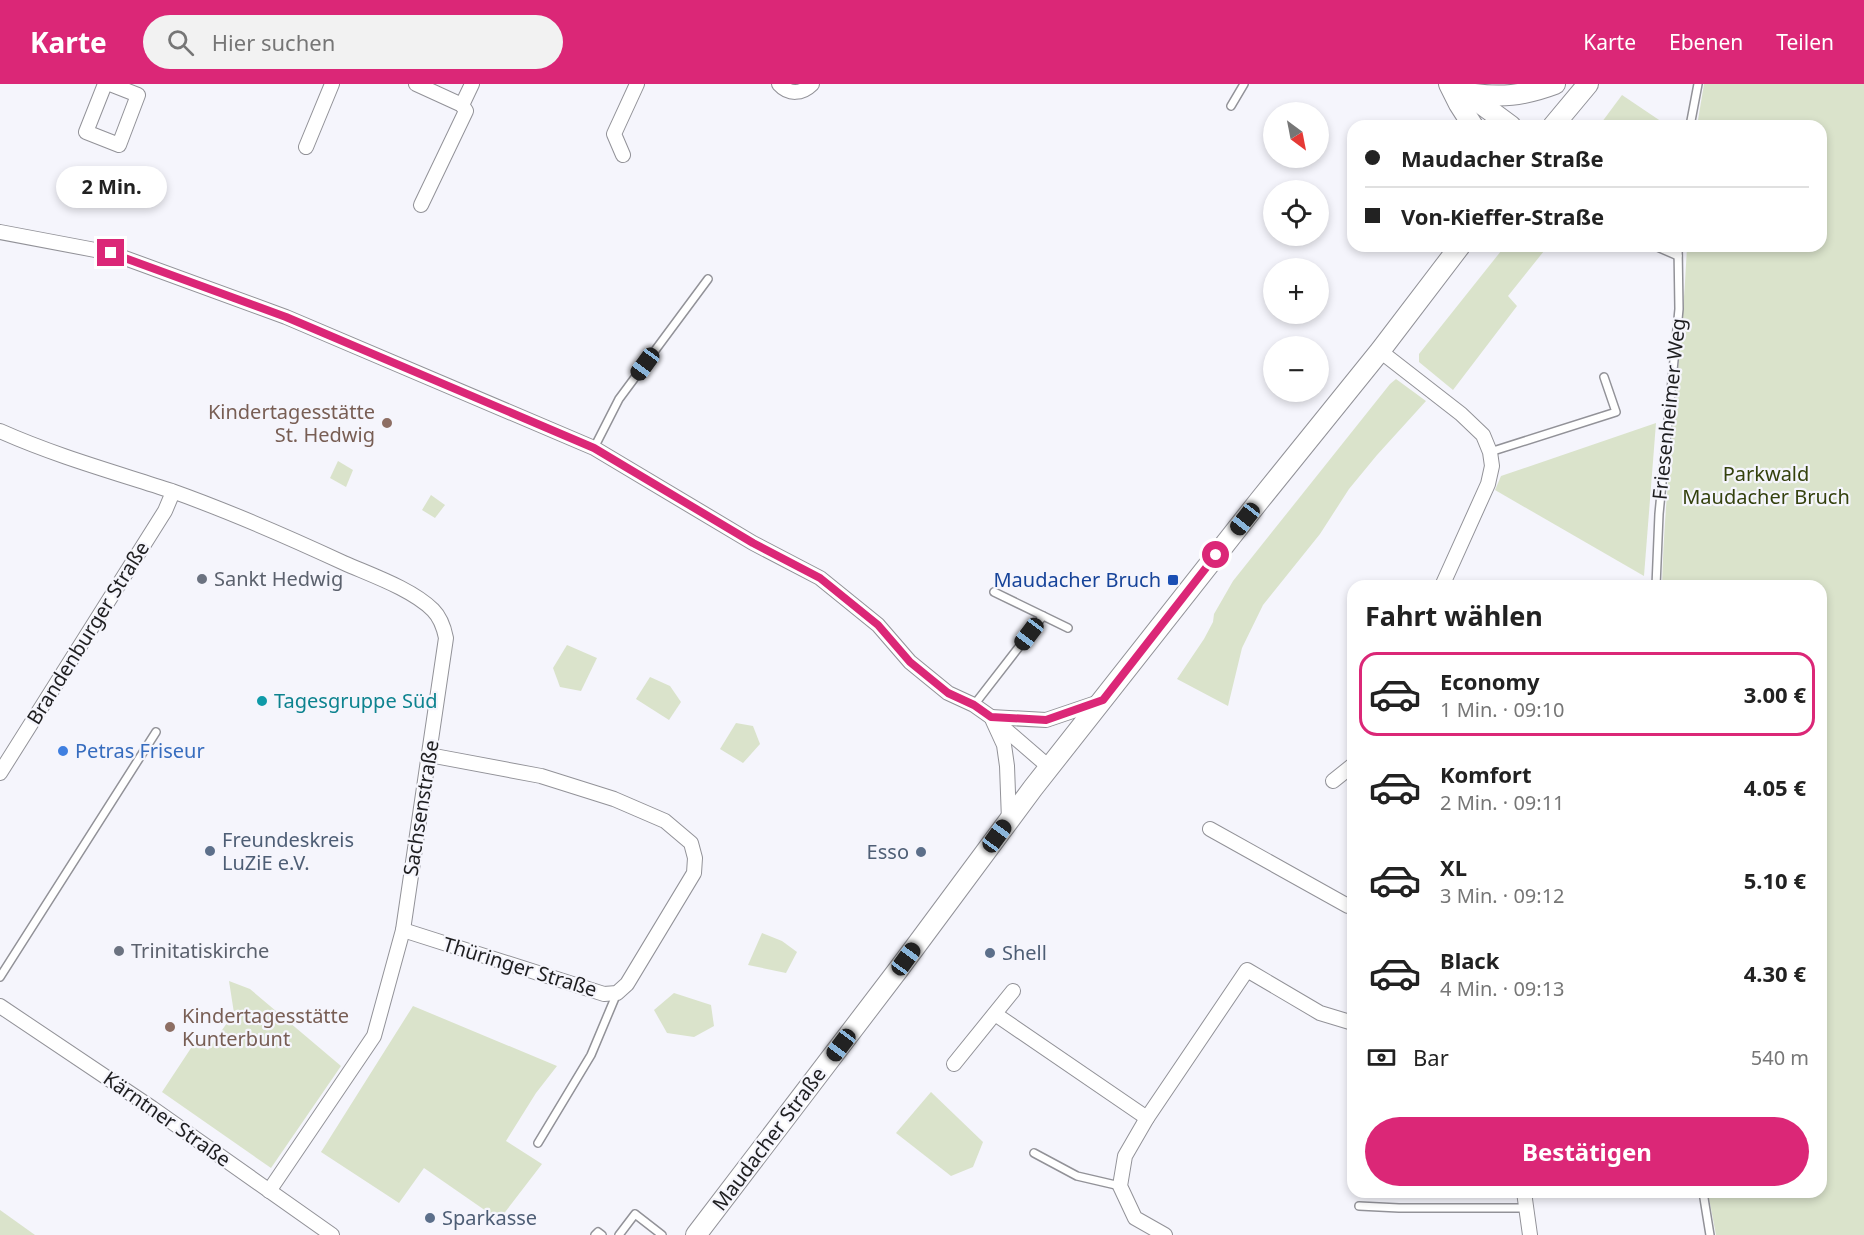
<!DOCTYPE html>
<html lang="de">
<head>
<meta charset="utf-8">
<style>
	:root { --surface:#fff; --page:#f2f2f2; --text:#222; --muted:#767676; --line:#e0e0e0; --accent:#db2777 }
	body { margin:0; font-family:"Noto Sans",sans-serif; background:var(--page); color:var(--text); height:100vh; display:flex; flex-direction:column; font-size:22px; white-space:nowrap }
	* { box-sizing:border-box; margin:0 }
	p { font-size:20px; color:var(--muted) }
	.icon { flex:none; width:33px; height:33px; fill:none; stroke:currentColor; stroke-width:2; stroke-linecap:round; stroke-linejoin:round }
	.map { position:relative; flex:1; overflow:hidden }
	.drawer { position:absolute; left:1347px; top:496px; width:480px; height:618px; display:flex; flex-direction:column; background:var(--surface); border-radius:18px; box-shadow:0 3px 9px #0003 }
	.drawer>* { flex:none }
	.banner { position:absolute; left:1347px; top:36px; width:480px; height:132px; border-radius:18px; box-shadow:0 3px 9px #0003; display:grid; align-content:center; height:132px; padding:0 18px; background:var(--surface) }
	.needle { width:39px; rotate:148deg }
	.buttons { position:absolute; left:1263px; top:18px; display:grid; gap:12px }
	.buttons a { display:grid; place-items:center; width:66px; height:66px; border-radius:50%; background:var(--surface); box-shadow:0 3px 9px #0003; font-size:30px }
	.end { position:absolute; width:27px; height:27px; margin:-14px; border:8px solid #db2777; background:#fff; box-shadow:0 0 0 3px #fff }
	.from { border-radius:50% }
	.bubble { position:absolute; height:42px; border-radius:21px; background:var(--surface); box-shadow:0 3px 9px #0003; font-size:20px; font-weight:700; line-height:42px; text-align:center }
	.car { position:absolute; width:18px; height:36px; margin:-18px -9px; border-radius:8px; box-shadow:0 0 4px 2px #0007; background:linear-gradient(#222 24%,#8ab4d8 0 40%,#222 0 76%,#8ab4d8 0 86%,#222 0) }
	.banner b { display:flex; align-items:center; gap:21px; height:57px; font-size:22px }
	.banner b+b { border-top:2px solid var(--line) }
	.banner i { width:15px; height:15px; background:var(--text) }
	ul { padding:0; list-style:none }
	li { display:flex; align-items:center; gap:18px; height:84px; margin:0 12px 9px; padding:0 6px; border:3px solid transparent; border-radius:18px }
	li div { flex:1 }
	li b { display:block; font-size:22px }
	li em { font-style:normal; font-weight:700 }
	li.on { border-color:var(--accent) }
	li>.icon { width:54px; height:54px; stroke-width:1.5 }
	h2 { padding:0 18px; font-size:27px; line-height:72px }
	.pay { display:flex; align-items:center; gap:15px; height:66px; padding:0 18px; font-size:22px }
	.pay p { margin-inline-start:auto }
	.button { display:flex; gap:12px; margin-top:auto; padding:12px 18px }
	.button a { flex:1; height:69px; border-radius:36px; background:var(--accent); color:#fff; font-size:24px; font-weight:700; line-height:69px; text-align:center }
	header { display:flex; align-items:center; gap:36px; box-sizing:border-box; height:84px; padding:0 30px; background:var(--accent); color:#fff }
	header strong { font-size:28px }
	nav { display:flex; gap:33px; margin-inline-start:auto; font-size:21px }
	.search { width:420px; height:54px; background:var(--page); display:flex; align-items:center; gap:15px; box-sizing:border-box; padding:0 21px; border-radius:33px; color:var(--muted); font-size:22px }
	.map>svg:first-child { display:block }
	.green { fill:#dae3cb }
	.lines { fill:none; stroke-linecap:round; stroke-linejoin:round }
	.lane-casing { stroke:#929298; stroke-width:10 }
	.street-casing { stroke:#929298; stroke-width:16 }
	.secondary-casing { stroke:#929298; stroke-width:22 }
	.lane { stroke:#fff; stroke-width:7 }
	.street { stroke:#fff; stroke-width:14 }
	.secondary { stroke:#fff; stroke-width:20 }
	.route { stroke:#db2777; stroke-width:8 }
	.education-dot { fill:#8d6e63; stroke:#f5f5fc; stroke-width:2 }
	.worship-dot { fill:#6b7280; stroke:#f5f5fc; stroke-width:2 }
	.transit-dot { fill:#1a4fb4; stroke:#f5f5fc; stroke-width:2 }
	.culture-dot { fill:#0f9aa8; stroke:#f5f5fc; stroke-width:2 }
	.shop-dot { fill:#3f7fe0; stroke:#f5f5fc; stroke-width:2 }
	.service-dot { fill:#5c6f8a; stroke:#f5f5fc; stroke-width:2 }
	.labels { text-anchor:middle; stroke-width:4.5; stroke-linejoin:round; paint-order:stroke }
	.street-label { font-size:20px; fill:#1e1e20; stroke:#f5f5fc }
	.education-label { font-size:20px; fill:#785e54; stroke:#f5f5fc; text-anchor:end }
	.park-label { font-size:20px; fill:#34410d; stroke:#f5f5fc }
	.worship-label { font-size:20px; fill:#5b616d; stroke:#f5f5fc; text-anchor:start }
	.transit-label { font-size:20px; fill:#164399; stroke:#f5f5fc; text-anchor:end }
	.culture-label { font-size:20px; fill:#0d838f; stroke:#f5f5fc; text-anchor:start }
	.shop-label { font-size:20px; fill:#366cbe; stroke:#f5f5fc; text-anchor:start }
	.service-label { font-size:20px; fill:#4e5e75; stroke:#f5f5fc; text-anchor:start }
</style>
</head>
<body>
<header>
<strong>Karte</strong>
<div class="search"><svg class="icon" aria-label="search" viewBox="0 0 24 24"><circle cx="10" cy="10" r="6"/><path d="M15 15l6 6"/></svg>Hier suchen</div>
<nav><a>Karte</a><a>Ebenen</a><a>Teilen</a></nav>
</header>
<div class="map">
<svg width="1864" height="1151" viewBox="0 0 1864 1151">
	<rect width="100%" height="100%" fill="#f5f5fc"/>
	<g class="green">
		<path d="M1704 0H1864V1151H1716L1708 1109 1821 1108V502H1662C1665 389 1682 276 1687 162H1821V42H1697Z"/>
		<path d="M1622 11 1668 42H1599Z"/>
		<path d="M1505 162H1548L1508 212 1517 222 1453 306 1419 278V270Z"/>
		<path d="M1396 295 1426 317 1377 371 1349 405 1320 450 1263 521 1242 564 1228 622 1177 595 1204 555 1213 538 1214 530 1233 497 1390 300Z"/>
		<path d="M1656 339 1644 492 1495 406 1501 392Z"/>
		<path d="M338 377 353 386 346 403 330 394Z"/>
		<path d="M431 411 445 421 435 434 422 426Z"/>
		<path d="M567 561 597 574 581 607 560 603 553 584Z"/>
		<path d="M650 593 670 602 681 618 669 636 636 615Z"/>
		<path d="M736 639 753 642 760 660 743 679 720 665Z"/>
		<path d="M762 849 782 857 797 868 786 889 748 881Z"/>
		<path d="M229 897 250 905 341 982 271 1084 162 1008 195 958 208 966 234 929Z"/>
		<path d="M674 909 711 921 714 942 694 953 667 949 654 926Z"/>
		<path d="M413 922 557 982 536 1009 506 1057 542 1080 499 1136 424 1084 399 1119 321 1068Z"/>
		<path d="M931 1008 983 1058 973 1083 951 1092 896 1049Z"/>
		<path d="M0 1126 35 1151H0Z"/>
	</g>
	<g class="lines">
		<defs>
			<g id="lane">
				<path d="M1231 22 1244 0"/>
				<path d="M1690 42 1698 0"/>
				<path d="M1655 162 1678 172"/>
				<path d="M594 364 619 315 708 195"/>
				<path d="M1490 368 1616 328 1604 293"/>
				<path d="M1656 502 1659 430 1679 225 1678 162"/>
				<path d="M994 508 1068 544"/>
				<path d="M974 621 1043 532"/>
				<path d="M0 893 156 648"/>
				<path d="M538 1059 591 971 617 909"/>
				<path d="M1034 1069 1077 1092 1120 1102"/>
				<path d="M1703 1108 1710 1151"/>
				<path d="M1359 1122 1399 1124H1526"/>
				<path d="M595 1151 598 1148 602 1151"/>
				<path d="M619 1151 635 1130 662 1151"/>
			</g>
			<g id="street">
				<path d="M105 0 86 48 119 61 138 11 110 0"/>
				<path d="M416 0 462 21 472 0"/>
				<path d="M779 0C789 11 802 10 812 0"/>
				<path d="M306 63 332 0"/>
				<path d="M623 71 614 50 637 0"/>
				<path d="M421 121 466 27 462 21"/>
				<path d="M0 148 111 169 286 233 594 364 753 459 820 494 878 541 910 578 948 609 974 621 991 633 1049 683"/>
				<path d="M1380 267 1461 330 1483 351 1490 368 1492 382 1488 400 1442 502"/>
				<path d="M0 347C56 372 114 388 172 407 231 428 288 453 344 479 371 491 412 505 433 526 440 533 444 544 446 554L403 846 374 952 269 1107"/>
				<path d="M991 633 1046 636 1102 617"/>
				<path d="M993 637 1004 661 1007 682 1009 736"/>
				<path d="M0 689 165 427 173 408"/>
				<path d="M1333 697 1353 681"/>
				<path d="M1210 745 1348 822 1353 823"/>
				<path d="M403 846 604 910 617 909 627 900 694 789 695 774 691 759 665 737 614 715 541 692 429 671"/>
				<path d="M0 922 152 1024 332 1151"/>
				<path d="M995 930 1147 1034"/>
				<path d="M954 980 1013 907"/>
				<path d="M1524 1108 1530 1151"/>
				<path d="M1165 1151 1135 1134 1120 1102 1125 1072 1147 1034 1247 886 1320 929 1353 939"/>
			</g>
			<g id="secondary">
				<path d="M1449 0 1459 20 1473 42"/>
				<path d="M1454 0 1511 42"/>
				<path d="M1467 9C1501 14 1523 12 1555 0"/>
				<path d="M1553 42 1588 0"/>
				<path d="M696 1151 898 886 1033 704 1259 417 1380 267 1460 162"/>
			</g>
		</defs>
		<use href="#lane" class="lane-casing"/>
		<use href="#street" class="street-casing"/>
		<use href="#secondary" class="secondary-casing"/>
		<use href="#lane" class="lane"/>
		<use href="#street" class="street"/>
		<use href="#secondary" class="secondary"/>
	</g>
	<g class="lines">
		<path class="route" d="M111 169 286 233 594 364 753 459 820 494 878 541 910 578 948 609 974 621 991 633 1046 636 1103 616 1216 471"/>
	</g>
	<g class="education-dot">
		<circle cx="387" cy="339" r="6"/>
		<circle cx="170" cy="943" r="6"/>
	</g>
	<g class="worship-dot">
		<circle cx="202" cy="495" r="6"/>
		<circle cx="119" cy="867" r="6"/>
	</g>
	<rect class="transit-dot" x="1167" y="490" width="12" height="12" rx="3"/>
	<circle class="culture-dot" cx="262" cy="617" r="6"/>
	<circle class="shop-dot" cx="63" cy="667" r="6"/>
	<g class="service-dot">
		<circle cx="210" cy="767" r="6"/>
		<circle cx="921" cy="768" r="6"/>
		<circle cx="990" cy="869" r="6"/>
		<circle cx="430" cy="1134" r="6"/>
	</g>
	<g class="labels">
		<g class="street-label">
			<text transform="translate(1669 325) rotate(-84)" y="7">Friesenheimer Weg</text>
			<text transform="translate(88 549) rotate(-58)" y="7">Brandenburger Straße</text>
			<text transform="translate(421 724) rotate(-81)" y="7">Sachsenstraße</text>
			<text transform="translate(520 883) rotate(17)" y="7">Thüringer Straße</text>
			<text transform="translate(167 1035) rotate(35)" y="7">Kärntner Straße</text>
			<text transform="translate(769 1055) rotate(-53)" y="7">Maudacher Straße</text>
		</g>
		<g class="education-label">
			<text x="375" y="335">Kindertagesstätte<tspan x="375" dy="23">St. Hedwig</tspan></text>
			<text x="182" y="939" text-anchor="start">Kindertagesstätte<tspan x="182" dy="23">Kunterbunt</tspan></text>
		</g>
		<g class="park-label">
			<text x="1766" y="397">Parkwald<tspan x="1766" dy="23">Maudacher Bruch</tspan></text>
		</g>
		<g class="worship-label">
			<text x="214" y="502">Sankt Hedwig</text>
			<text x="131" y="874">Trinitatiskirche</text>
		</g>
		<g class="transit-label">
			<text x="1161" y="503">Maudacher Bruch</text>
		</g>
		<g class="culture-label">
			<text x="274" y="624">Tagesgruppe Süd</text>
		</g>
		<g class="shop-label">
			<text x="75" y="674">Petras Friseur</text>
		</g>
		<g class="service-label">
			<text x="222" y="763">Freundeskreis<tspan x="222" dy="23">LuZiE e.V.</tspan></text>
			<text x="909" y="775" text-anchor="end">Esso</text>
			<text x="1002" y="876">Shell</text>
			<text x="442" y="1141">Sparkasse</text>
		</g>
	</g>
</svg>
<div class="buttons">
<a><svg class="needle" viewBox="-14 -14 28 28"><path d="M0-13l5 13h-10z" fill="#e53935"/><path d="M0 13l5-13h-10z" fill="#767676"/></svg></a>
<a><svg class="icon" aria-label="locate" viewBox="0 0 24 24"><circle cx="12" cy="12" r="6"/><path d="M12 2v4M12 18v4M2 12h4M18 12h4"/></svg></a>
<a>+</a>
<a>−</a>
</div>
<i class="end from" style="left:1216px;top:471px"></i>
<i class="end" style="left:111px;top:169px"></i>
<div class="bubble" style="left:56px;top:82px;width:111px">2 Min.</div>
<i class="car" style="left:645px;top:280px;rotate:216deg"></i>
<i class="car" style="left:1245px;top:435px;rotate:218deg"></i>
<i class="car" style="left:1029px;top:550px;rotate:217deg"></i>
<i class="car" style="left:997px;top:752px;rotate:36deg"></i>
<i class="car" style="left:906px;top:875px;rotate:36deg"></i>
<i class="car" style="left:841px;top:961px;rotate:217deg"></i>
<div class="banner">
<b><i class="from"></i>Maudacher Straße</b>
<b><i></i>Von-Kieffer-Straße</b>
</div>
<section class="drawer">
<h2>Fahrt wählen</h2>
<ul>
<li class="on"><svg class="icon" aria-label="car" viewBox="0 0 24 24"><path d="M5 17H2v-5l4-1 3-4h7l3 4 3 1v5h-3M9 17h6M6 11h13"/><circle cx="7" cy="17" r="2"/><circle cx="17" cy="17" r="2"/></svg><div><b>Economy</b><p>1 Min. · 09:10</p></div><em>3.00 €</em></li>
<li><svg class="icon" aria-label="car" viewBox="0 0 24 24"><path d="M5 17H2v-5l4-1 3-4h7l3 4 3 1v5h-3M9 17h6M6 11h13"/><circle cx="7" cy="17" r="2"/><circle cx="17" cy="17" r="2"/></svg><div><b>Komfort</b><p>2 Min. · 09:11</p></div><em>4.05 €</em></li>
<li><svg class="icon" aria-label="car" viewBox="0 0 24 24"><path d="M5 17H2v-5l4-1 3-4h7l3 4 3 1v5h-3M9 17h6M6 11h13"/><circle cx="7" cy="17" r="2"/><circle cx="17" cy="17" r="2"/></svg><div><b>XL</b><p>3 Min. · 09:12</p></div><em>5.10 €</em></li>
<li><svg class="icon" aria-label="car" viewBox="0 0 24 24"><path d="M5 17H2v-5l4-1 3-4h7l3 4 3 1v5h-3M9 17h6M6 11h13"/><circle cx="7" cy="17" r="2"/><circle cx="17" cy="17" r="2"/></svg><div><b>Black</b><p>4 Min. · 09:13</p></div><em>4.30 €</em></li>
</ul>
<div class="pay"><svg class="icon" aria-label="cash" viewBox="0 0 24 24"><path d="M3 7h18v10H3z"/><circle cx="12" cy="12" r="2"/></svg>Bar<p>540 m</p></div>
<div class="button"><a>Bestätigen</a></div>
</section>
</div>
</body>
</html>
